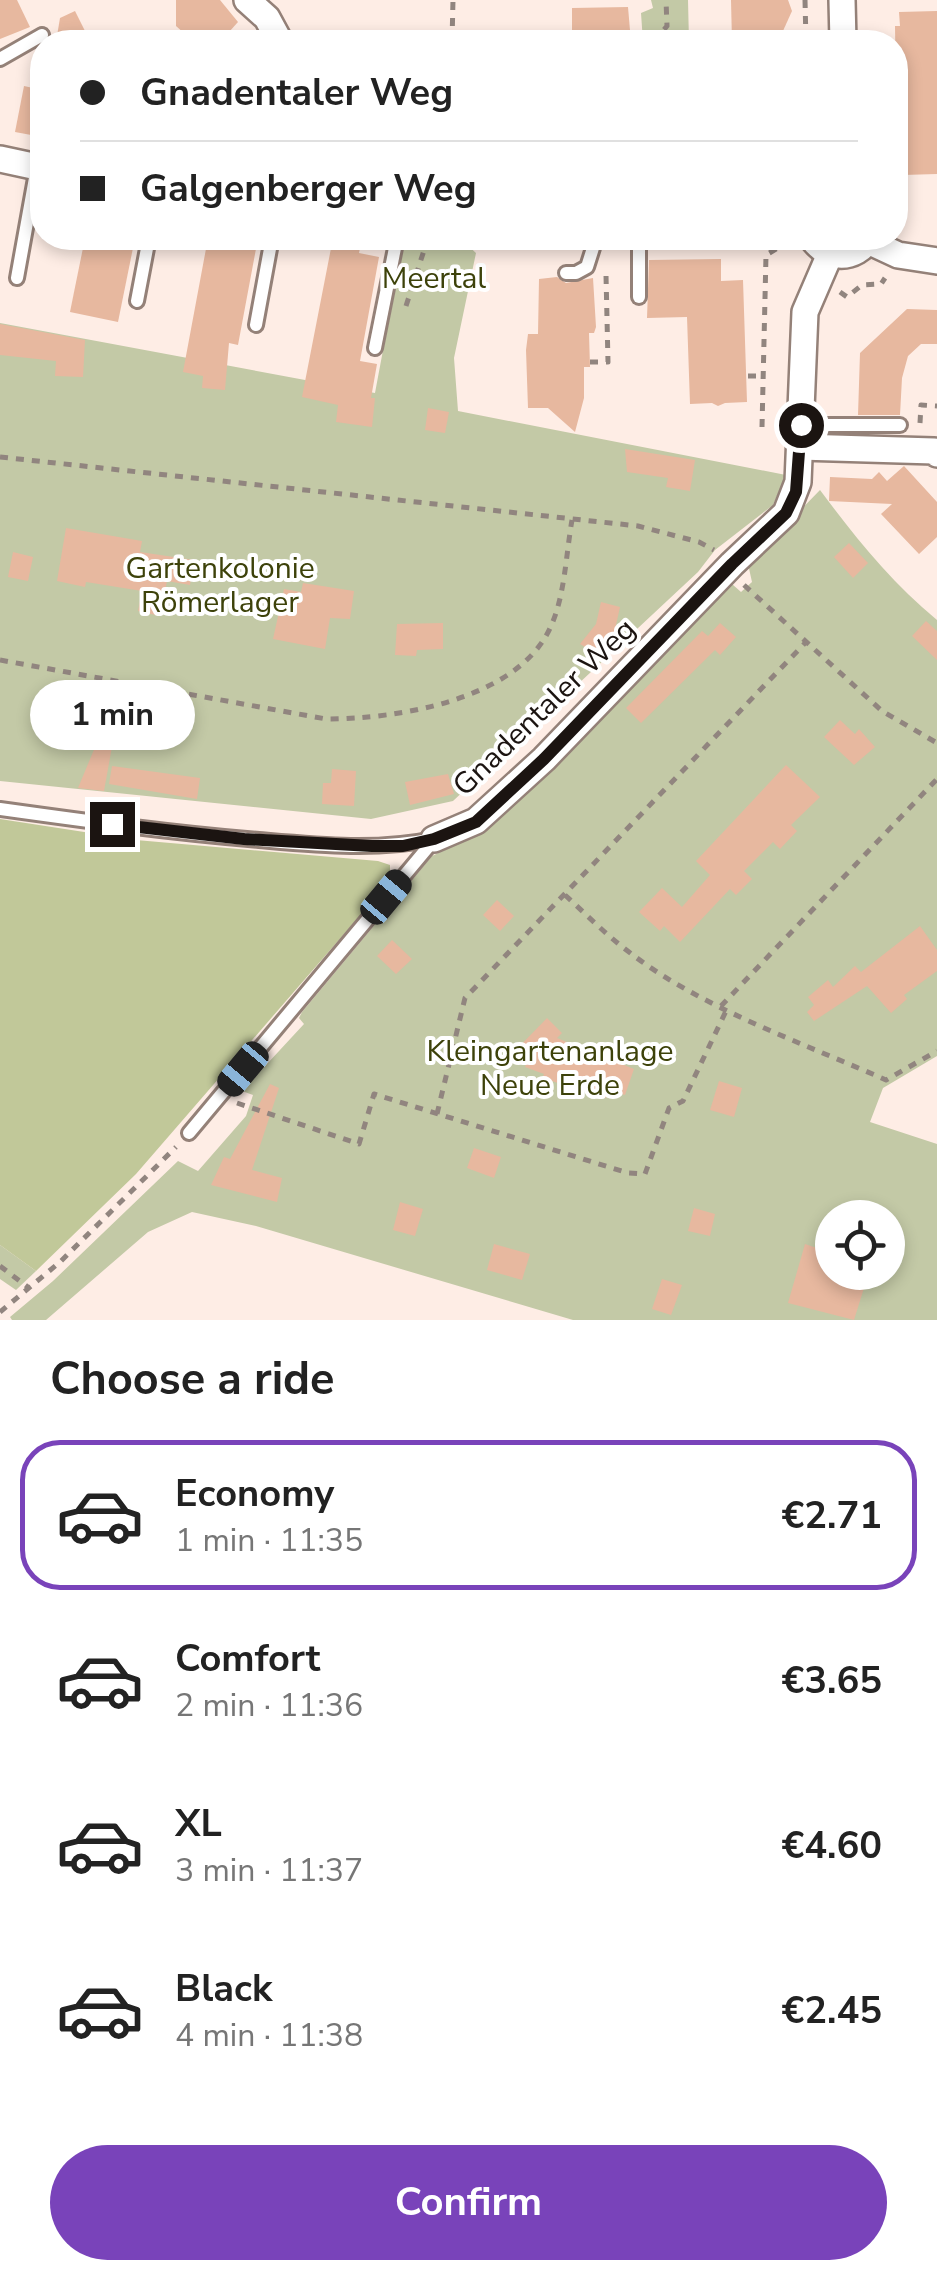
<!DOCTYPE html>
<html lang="en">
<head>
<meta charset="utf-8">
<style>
	:root { --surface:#fff; --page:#f2f2f2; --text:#222; --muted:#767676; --line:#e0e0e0; --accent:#7943ba }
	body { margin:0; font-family:"Nunito Sans",sans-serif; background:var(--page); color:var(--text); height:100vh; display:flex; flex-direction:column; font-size:38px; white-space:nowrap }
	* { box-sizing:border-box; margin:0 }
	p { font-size:32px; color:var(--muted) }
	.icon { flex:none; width:55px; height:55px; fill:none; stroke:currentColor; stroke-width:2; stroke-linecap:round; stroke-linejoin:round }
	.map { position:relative; height:1320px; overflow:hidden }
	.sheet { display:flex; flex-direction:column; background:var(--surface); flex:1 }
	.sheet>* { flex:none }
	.banner { position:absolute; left:30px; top:30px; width:878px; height:220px; border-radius:40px; box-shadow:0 5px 15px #0003; display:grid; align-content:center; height:220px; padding:0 50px; background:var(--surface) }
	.buttons { position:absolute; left:815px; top:1200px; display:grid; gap:20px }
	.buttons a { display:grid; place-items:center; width:90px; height:90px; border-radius:50%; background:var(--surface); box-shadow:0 5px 15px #0003; font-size:50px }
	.end { position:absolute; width:45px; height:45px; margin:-22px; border:12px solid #1b1411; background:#fff; box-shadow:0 0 0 5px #fff }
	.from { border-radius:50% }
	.bubble { position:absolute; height:70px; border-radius:35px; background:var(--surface); box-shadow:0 5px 15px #0003; font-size:32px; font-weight:700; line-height:70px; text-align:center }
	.car { position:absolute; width:30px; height:60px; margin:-30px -15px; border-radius:12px; box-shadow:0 0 8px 2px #0007; background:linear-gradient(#222 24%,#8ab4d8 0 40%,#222 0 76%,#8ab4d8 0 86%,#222 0) }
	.banner b { display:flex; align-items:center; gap:35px; height:95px; font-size:38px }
	.banner b+b { border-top:2px solid var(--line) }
	.banner i { width:25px; height:25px; background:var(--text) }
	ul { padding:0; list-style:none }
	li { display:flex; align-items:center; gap:30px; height:150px; margin:0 20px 15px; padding:0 30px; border:5px solid transparent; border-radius:40px }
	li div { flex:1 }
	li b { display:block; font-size:38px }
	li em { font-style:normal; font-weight:700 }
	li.active { border-color:var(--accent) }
	li>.icon { width:90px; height:90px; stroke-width:1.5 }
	h2 { padding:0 50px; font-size:45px; line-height:120px }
	.cta { display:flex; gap:20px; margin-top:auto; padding:20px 50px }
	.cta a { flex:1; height:115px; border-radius:60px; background:var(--accent); color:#fff; font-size:40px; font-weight:700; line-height:115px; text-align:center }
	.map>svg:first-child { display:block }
	.green { fill:#c3c9a6; fill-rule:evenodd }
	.forest { fill:#c1c899 }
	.building { fill:#e7b89f }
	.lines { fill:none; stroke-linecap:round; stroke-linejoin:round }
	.service-casing { stroke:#948178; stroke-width:18 }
	.minor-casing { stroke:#948178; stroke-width:30 }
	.path { stroke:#91857f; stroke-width:5; stroke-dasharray:8 8; stroke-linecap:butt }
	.service { stroke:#fff; stroke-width:12 }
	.minor { stroke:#fff; stroke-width:25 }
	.route { stroke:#1b1411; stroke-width:12 }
	.labels { text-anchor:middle; stroke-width:8; stroke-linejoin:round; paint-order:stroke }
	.park-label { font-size:30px; fill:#3d420a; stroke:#fff }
	.street-label { font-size:30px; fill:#1b1411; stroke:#fff }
</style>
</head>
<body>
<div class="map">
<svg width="937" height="1320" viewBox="0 0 937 1320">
	<rect width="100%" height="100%" fill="#feede5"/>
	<g class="green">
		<path d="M651 0H688L689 42H643L641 13 653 8Z"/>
		<path d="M404 238 461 239 476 253 454 358 458 411 786 475 773 505 715 550 698 572 453 801 371 819 0 781V323L375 393Z"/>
		<path d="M820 490C855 537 891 582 937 620V1056L883 1088 870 1122 937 1144V1320H573L256 1226 192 1212 148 1232 46 1320H12L10 1317 53 1281 178 1161 198 1171 246 1116 253 1095 242 1091 304 1024 299 1018 302 1012 432 856 487 830 732 584 741 592 752 582 748 564ZM832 1218H888V1272H832Z"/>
		<path d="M0 1245 36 1271 16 1290 0 1279Z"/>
	</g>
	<path class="forest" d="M0 819 136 840 378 861 390 865V881L136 1174 36 1271 0 1245Z"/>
	<g class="building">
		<path d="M0 0H17L30 27 0 39Z"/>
		<path d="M176 0H220L238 22 220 42H194L176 26Z"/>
		<path d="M731 0H788L792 11 778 42H732Z"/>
		<path d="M628 7 631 42H572V8Z"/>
		<path d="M75 11 86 33 65 42H56L60 18Z"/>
		<path d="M937 11V174L903 175V160H897L895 26H900L899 12Z"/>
		<path d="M24 86 42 90V137L15 132Z"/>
		<path d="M85 238H135L118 322 70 312Z"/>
		<path d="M208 238H258L238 345 229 343 225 390 202 388 203 376 183 372Z"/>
		<path d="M333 238H362L359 253 379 257 360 361 377 364 371 398H375L372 427 336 422 338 405 302 397Z"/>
		<path d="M721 259V281L743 280 747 402 725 403 718 406 712 403 690 404 687 317 647 318 649 260Z"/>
		<path d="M557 277 566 283 593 278 596 327 594 333H589L590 367H584V398L575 432 548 408H528L526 350 528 334H538L539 279Z"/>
		<path d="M907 309 937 310V344H921L908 356 902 378 900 415H858L860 353Z"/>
		<path d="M0 324 85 340 83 377 55 376 56 361 0 355Z"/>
		<path d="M428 408 449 412 445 433 425 430Z"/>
		<path d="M625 449 695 460 690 491 666 487 668 478 627 472Z"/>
		<path d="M904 466 937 502V537L919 554 881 514 892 504 829 501 830 477 872 479 879 472 887 481Z"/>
		<path d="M66 528 142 541 140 552 194 560 190 585 167 581 160 616 138 611 142 591 86 582 85 587 57 581Z"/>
		<path d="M849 543 868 563 853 578 834 557Z"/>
		<path d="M13 552 33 557 28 581 8 577Z"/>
		<path d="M303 583 354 591 350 619 330 618 325 649 273 639 284 589 301 592Z"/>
		<path d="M601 602 620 607 608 661 580 644 596 624Z"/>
		<path d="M926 621 937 631V660L912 636Z"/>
		<path d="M443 623V649L417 650 416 656 395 655 397 624Z"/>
		<path d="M720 623 736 637 720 655 715 650 641 723 626 708 702 631 708 636Z"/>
		<path d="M108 716 117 719 104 791 78 788Z"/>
		<path d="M840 720 855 734 859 729 875 747 854 765 824 737Z"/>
		<path d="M786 765 820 797 791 825 797 831 780 849 773 842 744 871 752 879 736 895 730 889 680 942 664 926 660 931 639 912 662 888 682 907 710 875 696 861Z"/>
		<path d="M112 766 200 778 197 799 109 784Z"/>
		<path d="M332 769 356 771 354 806 322 804 323 783H331Z"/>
		<path d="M448 774 454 794 410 805 405 782Z"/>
		<path d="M497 900 514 916 500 931 483 915Z"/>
		<path d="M920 926 937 950V971L904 995 907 999 891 1013 867 986 814 1021 807 1012 814 1005 808 997 828 980 833 987 855 966 861 972Z"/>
		<path d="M392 940 412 959 396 974 377 956Z"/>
		<path d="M547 1018 562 1033 557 1038 634 1069 625 1095 608 1090 606 1098 542 1078 544 1074 525 1067 528 1060 511 1055Z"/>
		<path d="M719 1081 742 1088 734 1117 710 1110Z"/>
		<path d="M270 1084 279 1088 252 1170 282 1178 277 1202 211 1185 224 1157 230 1159Z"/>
		<path d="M474 1148 501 1157 494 1178 467 1168Z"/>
		<path d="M400 1202 423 1209 415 1236 393 1230Z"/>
		<path d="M694 1208 715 1214 710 1236 688 1231Z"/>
		<path d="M494 1244 530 1254 522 1280 487 1270Z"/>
		<path d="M805 1244 832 1253V1272H869L854 1320 788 1303Z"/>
		<path d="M662 1279 682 1285 671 1315 652 1309Z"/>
	</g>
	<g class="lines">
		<defs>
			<g id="service">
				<path d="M0 59 42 35"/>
				<path d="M639 238V297"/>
				<path d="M566 273H576L587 267 593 248V238"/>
				<path d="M17 278 37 167"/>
				<path d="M137 301 149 238"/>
				<path d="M256 325 272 238"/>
				<path d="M375 348 397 238"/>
				<path d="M801 425H900"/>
				<path d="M0 809C86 821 172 833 259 840 317 845 376 851 434 839"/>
				<path d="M189 1133 434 840"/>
			</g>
			<g id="minor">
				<path d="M247 0 267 18 280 42"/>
				<path d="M842 0 843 42"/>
				<path d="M0 159 42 168"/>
				<path d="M812 238C828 261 855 261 870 238"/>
				<path d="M868 241 898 255 937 261"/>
				<path d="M800 447 934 451 937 454"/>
				<path d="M434 839 476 821 544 759 732 564 786 513 798 482 805 312 830 254"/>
			</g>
		</defs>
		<use href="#service" class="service-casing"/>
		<use href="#minor" class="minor-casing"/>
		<g class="path">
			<path d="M805 0 806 42"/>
			<path d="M633 38 655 40"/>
			<path d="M452 42 453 0"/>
			<path d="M654 42 667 26 666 0"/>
			<path d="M895 212 898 229"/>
			<path d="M840 292 847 297 862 285 881 284 885 278"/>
			<path d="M406 306 428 238"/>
			<path d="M590 362H608L606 275"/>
			<path d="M748 376H763"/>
			<path d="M920 423 921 405 937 406"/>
			<path d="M762 427 766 255 788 242"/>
			<path d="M0 457 638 526 699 542 714 550"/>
			<path d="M744 585 882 711 937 743"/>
			<path d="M0 660 326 719C397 719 519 700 551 626 565 595 566 554 572 520"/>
			<path d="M565 895C586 914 606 935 629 952 701 1008 803 1043 886 1080L937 1051"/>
			<path d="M721 1006 937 779"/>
			<path d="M237 1103 359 1144 374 1094 628 1173 645 1174 669 1108 683 1101 727 1009"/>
			<path d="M437 1114 465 998 807 641"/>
			<path d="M0 1266 29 1288"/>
			<path d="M0 1312 60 1262 176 1147"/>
		</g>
		<use href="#service" class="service"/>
		<use href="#minor" class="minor"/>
	</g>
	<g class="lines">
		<path class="route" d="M112 824 244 839 372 846H403L434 839 476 822 544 759 732 564 786 513 796 492 801 425"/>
	</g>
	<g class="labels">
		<g class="park-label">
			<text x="434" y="288">Meertal</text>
			<text x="220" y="578">Gartenkolonie<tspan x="220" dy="34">Römerlager</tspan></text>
			<text x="550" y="1061">Kleingartenanlage<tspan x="550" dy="34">Neue Erde</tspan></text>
		</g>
		<g class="street-label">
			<text transform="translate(544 707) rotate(-44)" y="10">Gnadentaler Weg</text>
		</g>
	</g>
</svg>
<div class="buttons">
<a><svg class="icon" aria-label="locate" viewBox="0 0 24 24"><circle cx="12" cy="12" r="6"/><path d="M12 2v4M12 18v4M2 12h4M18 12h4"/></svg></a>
</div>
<i class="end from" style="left:801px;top:425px"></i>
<i class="end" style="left:112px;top:824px"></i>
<div class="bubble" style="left:30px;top:680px;width:165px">1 min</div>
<i class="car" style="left:386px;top:897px;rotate:40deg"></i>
<i class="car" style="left:243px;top:1069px;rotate:220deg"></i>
<div class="banner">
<b><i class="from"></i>Gnadentaler Weg</b>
<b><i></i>Galgenberger Weg</b>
</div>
</div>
<section class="sheet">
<h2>Choose a ride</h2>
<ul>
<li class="active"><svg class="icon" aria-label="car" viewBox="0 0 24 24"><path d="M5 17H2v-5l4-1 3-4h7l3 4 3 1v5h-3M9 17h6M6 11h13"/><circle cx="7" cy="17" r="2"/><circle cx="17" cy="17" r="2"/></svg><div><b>Economy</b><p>1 min · 11:35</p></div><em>€2.71</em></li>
<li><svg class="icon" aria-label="car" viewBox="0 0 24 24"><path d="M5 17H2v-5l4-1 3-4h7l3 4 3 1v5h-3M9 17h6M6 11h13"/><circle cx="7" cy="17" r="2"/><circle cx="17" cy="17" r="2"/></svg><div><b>Comfort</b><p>2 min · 11:36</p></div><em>€3.65</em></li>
<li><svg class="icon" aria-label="car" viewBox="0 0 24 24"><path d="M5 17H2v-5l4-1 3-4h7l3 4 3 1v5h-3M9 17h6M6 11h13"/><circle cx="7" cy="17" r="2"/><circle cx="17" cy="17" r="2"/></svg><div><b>XL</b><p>3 min · 11:37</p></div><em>€4.60</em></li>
<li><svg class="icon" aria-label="car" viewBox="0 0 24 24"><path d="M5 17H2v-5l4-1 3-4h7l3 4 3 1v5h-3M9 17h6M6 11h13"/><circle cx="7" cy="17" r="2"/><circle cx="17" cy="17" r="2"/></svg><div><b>Black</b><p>4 min · 11:38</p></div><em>€2.45</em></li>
</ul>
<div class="cta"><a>Confirm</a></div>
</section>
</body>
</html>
